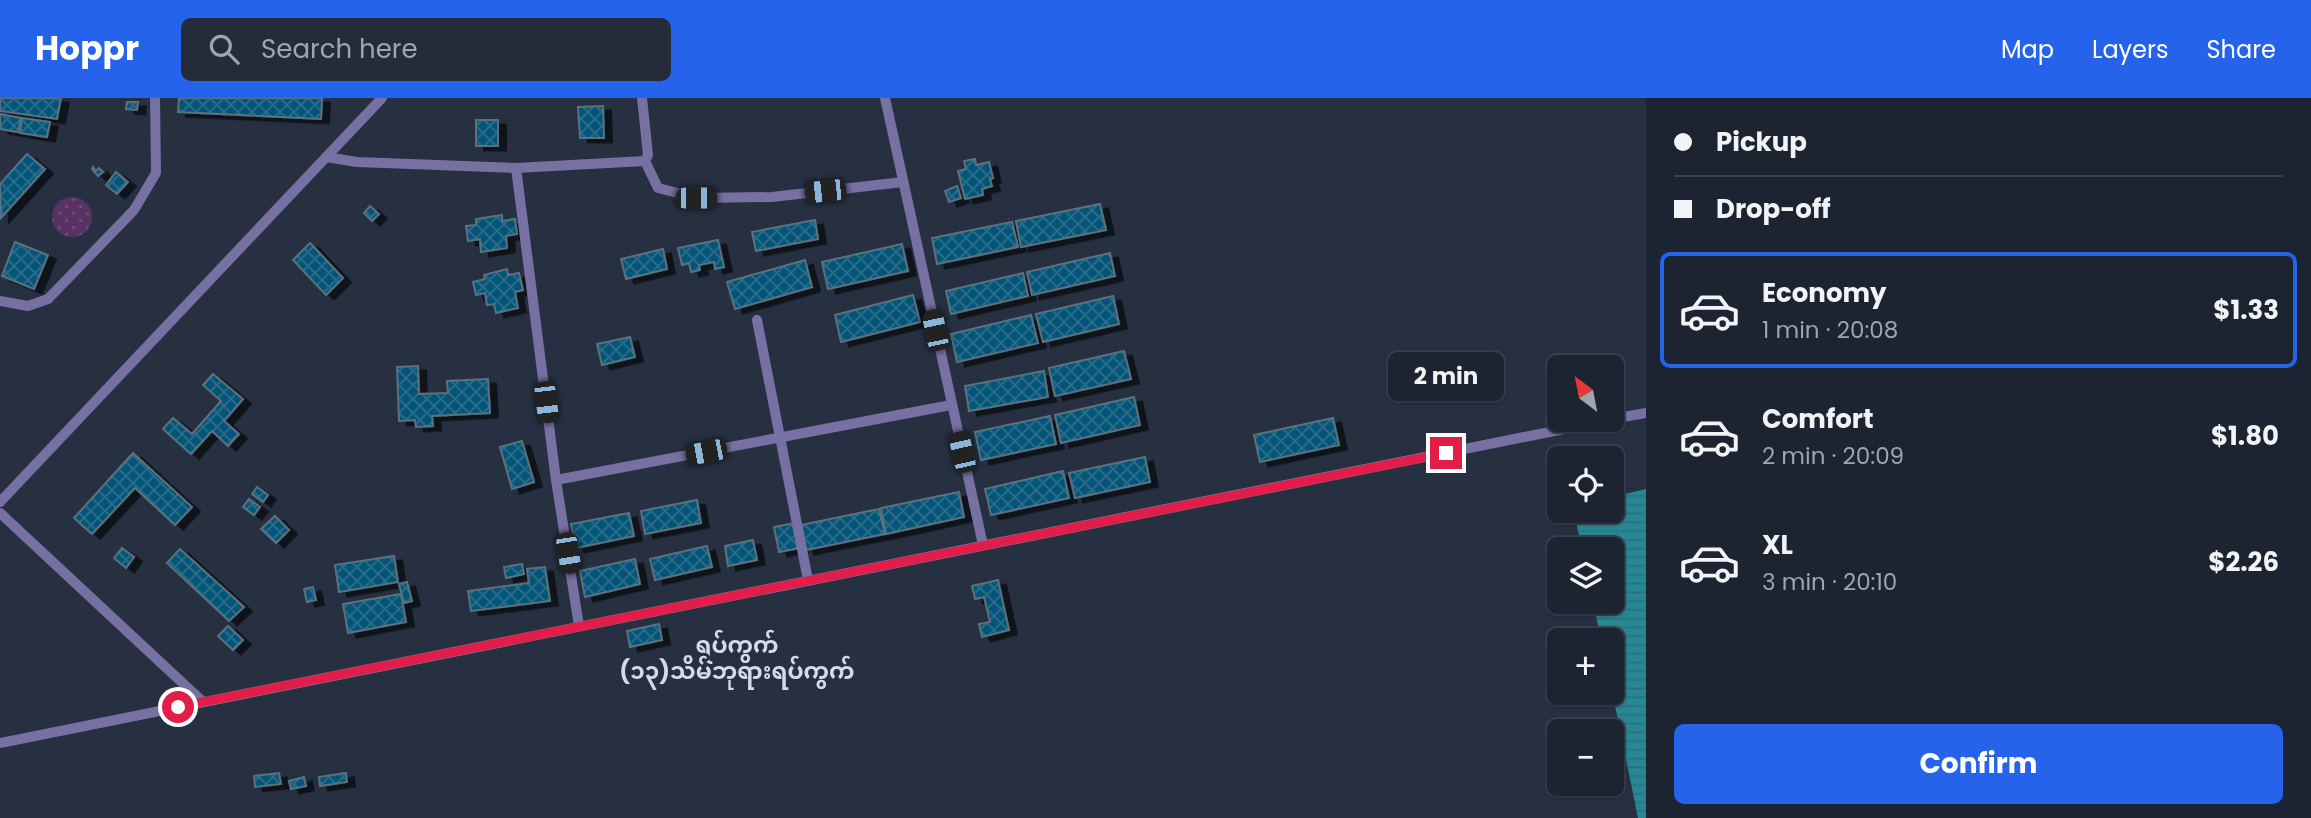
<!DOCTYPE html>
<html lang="en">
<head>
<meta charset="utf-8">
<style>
	:root { --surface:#1c2431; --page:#252c39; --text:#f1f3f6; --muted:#a0a4ab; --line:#3a414d; --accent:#2563eb }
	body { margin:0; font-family:Poppins,"Noto Sans Myanmar",sans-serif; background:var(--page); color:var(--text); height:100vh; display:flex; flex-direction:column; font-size:26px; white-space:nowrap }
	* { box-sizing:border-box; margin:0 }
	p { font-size:23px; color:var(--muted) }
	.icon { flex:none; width:38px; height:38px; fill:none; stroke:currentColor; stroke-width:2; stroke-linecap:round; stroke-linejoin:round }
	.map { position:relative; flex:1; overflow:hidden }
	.details { display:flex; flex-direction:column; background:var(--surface); width:665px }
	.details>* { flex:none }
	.top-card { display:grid; align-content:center; height:154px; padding:0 28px; background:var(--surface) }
	.needle { width:46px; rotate:328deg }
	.buttons { position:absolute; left:1547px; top:257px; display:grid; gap:14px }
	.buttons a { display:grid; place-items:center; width:77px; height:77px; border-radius:10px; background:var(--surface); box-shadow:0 2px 5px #0004,0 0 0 2px var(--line); font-size:35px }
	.end { position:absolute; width:32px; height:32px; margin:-16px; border:9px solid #e11d48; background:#fff; box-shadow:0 0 0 4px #fff }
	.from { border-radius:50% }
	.bubble { position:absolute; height:49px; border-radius:10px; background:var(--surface); box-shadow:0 2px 5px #0004,0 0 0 2px var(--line); font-size:23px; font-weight:700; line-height:49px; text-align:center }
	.car { position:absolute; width:21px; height:42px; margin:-21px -10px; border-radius:9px; box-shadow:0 0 5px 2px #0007; background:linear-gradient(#222 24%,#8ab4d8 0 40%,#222 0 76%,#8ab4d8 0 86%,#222 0) }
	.top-card b { display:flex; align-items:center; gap:24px; height:66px; font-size:26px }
	.top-card b+b { border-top:2px solid var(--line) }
	.top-card i { width:18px; height:18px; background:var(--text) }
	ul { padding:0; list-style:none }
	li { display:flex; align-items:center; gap:21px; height:116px; margin:0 14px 10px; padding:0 14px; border:4px solid transparent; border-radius:10px }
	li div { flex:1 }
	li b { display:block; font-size:26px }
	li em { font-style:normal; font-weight:700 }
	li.active { border-color:var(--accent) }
	li>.icon { width:63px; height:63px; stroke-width:1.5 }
	.action { display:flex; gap:14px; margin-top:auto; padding:14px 28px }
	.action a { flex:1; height:80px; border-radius:10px; background:var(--accent); color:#fff; font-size:28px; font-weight:700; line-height:80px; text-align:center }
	header { display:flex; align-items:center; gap:42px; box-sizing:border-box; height:98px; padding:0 35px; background:var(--accent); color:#fff }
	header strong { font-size:33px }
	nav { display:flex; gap:38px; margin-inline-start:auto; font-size:24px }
	.search { width:490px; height:63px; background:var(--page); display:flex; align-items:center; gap:18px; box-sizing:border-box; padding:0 24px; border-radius:10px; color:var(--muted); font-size:26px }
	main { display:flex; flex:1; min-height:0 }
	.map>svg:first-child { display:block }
	.green { fill:url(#green-dots) }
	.water { fill:url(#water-rules) }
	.building { fill:url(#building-cross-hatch); stroke:#5a717f; stroke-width:2; filter:url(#shadow) }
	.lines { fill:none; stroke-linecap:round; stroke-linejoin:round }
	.street { stroke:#7770a2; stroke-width:10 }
	.route { stroke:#e11d48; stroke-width:9 }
	.labels { text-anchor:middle; stroke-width:6; stroke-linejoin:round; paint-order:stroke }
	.quarter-label { font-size:23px; font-weight:bold; fill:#d4dae6; stroke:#263041 }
</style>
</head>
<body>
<header>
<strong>Hoppr</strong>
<div class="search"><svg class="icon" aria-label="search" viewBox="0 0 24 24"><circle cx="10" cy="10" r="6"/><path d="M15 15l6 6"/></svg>Search here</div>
<nav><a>Map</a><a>Layers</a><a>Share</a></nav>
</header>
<main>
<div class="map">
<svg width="1646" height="720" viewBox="0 0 1646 720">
	<defs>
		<pattern id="green-dots" width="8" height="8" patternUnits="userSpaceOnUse" patternTransform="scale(1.75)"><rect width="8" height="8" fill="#573263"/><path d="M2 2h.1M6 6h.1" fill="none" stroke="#6e4f79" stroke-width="1.8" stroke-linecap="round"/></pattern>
		<pattern id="water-rules" width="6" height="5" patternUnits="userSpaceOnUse" patternTransform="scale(1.75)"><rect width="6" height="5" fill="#268895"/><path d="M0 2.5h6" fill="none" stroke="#2f6f79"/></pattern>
		<pattern id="building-cross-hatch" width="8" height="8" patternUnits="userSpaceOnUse" patternTransform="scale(1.75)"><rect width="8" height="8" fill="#065578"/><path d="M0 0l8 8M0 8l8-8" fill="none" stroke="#296d8b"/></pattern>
		<filter id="shadow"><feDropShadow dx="8" dy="4.5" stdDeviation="0" flood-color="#0009"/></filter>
	</defs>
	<rect width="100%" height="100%" fill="#263041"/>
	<circle class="green" cx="72" cy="119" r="20"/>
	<path class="water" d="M1646 391V720H1638L1612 593V542H1601L1593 504H1612V452L1582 451 1576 423 1583 413H1612V399Z"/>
	<g class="building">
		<path d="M0 0H61L57 21 0 13Z"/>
		<path d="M179 0H322L321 21 178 14Z"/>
		<path d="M127 4H138L137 12 126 11Z"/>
		<path d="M603 8 604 40H580L578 9Z"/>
		<path d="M0 16 21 20 18 34 0 31Z"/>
		<path d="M22 20 50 24 47 39 20 35Z"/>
		<rect x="476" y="22" width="22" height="26"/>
		<path d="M27 56 45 71 1 120 0 86Z"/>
		<path d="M975 61 976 67 989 64 993 80 990 81 992 88 982 91 983 97 965 101 958 73 966 71 964 63Z"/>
		<path d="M93 69 96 73 99 70 103 74 98 78 92 71Z"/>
		<path d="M116 74 128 84 117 96 106 87Z"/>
		<path d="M957 88 961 100 949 104 945 93Z"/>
		<path d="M1100 106 1106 132 1021 149 1016 123Z"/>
		<path d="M370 108 379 116 372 123 364 115Z"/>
		<path d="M502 117V123L515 121 517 136 506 138 507 150 481 154 480 141 468 143 466 128 476 127V121Z"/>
		<path d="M815 122 818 141 756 153 752 134Z"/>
		<path d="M1012 124 1018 149 937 166 932 140Z"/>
		<path d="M718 142 724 169 715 171 714 164 699 167 700 172 691 174 689 165 682 167 678 150Z"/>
		<path d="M15 144 48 157 34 191 2 178Z"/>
		<path d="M310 145 343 180 326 197 293 162Z"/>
		<path d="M902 146 908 173 828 191 822 164Z"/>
		<path d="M663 151 667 171 626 181 621 161Z"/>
		<path d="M1110 155 1115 178 1032 197 1027 174Z"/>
		<path d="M805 162 812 189 735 211 727 184Z"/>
		<path d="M507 171 508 177 519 175 523 192 515 194 518 210 496 215 494 206 487 207 485 195 476 197 473 184 485 181 484 177Z"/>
		<path d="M1023 175 1028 198 951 216 946 193Z"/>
		<path d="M913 197 920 224 841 244 835 217Z"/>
		<path d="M1113 198 1119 226 1043 244 1036 216Z"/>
		<path d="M1031 217 1038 245 957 264 951 236Z"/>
		<path d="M630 239 635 259 602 267 597 246Z"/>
		<path d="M1124 253 1131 281 1055 298 1049 270Z"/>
		<path d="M418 268 419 296 448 295 447 283 488 281 490 315 432 318 433 328 416 329 415 322 399 323 397 269Z"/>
		<path d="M1044 273 1048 299 969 313 965 288Z"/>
		<path d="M213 276 243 301 224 323 239 336 228 348 212 333 191 356 163 331 173 320 192 336 221 303 203 287Z"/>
		<path d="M1134 299 1140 327 1061 345 1055 317Z"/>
		<path d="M1050 318 1056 346 981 362 975 334Z"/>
		<path d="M1333 320 1339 347 1260 364 1254 337Z"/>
		<path d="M522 343 534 384 512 391 500 349Z"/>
		<path d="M133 355 192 409 175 427 135 390 92 436 74 420Z"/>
		<path d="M1145 359 1150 384 1075 400 1069 375Z"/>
		<path d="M1063 373 1069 400 991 417 985 391Z"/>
		<path d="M257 389 268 397 263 404 252 396Z"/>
		<path d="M959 394 964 419 886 436 881 410Z"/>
		<path d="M249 401 260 409 254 417 243 409Z"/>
		<path d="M697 402 701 425 645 436 641 413Z"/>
		<path d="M879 411 885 436 806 452 801 427Z"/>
		<path d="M629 415 634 438 576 450 571 426Z"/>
		<path d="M275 418 289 432 276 445 261 431Z"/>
		<path d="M795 425 800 450 779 454 774 429Z"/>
		<path d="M753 442 757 462 728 468 725 448Z"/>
		<path d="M707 448 712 469 655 482 650 461Z"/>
		<path d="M122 450 134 459 126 470 114 460Z"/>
		<path d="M180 451 244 509 229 523 167 465Z"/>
		<path d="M394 458 398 484 339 494 335 467Z"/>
		<path d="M635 461 640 486 585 499 580 473Z"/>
		<path d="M522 466 524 476 506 480 504 469Z"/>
		<path d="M545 469 550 503 471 513 468 493 529 485 527 471Z"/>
		<path d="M998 482 1009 532 982 539 979 526 990 524 984 499 975 501 972 488Z"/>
		<path d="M407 484 412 503 404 505 399 486Z"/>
		<path d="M313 489 316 502 307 504 304 491Z"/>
		<path d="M401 496 406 524 348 535 343 506Z"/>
		<path d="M659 526 662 542 630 549 627 533Z"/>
		<path d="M228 528 243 542 233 552 218 538Z"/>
		<path d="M279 675 281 686 255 689 254 678Z"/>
		<path d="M346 675 347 684 320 688 319 679Z"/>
		<path d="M304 679 306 688 291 691 289 683Z"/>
	</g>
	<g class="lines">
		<g class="street">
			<path d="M885 0 983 447"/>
			<path d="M326 59 357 64 516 70 645 63 648 57 642 0"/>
			<path d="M645 63 658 90 697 100 772 99 903 84"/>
			<path d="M516 70 556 382 579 528"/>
			<path d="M0 203 28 208 48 201 134 112 156 75 155 0"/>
			<path d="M757 222 808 482"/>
			<path d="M1612 321 1646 315"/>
			<path d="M556 382 951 307"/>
			<path d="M0 404 382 0"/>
			<path d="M0 415 203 604"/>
			<path d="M0 645 1609 322"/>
		</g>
	</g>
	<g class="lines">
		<path class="route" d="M178 609 1446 355"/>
	</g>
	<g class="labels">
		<g class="quarter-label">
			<text x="737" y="555">ရပ်ကွက်<tspan x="737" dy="26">(၁၃)သိမ်ဘုရားရပ်ကွက်</tspan></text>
		</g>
	</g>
</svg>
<div class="buttons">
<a><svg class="needle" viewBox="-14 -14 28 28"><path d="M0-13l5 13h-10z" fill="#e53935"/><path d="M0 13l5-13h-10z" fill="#a0a4ab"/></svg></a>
<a><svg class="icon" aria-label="locate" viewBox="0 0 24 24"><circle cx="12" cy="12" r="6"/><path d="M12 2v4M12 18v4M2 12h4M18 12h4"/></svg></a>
<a><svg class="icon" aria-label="layers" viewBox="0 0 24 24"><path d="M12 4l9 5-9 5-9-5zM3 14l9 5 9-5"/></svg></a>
<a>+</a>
<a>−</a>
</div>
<i class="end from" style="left:178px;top:609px"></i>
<i class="end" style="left:1446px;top:355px"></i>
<div class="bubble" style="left:1388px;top:254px;width:116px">2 min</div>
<i class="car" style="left:825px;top:93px;rotate:264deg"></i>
<i class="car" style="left:696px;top:100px;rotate:90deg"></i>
<i class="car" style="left:935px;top:232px;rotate:348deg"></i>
<i class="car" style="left:546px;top:304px;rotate:173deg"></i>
<i class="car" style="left:706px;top:354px;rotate:259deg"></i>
<i class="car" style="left:962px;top:354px;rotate:347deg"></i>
<i class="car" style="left:568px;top:455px;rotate:171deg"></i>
</div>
<section class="details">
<div class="top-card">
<b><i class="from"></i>Pickup</b>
<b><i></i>Drop-off</b>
</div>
<ul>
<li class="active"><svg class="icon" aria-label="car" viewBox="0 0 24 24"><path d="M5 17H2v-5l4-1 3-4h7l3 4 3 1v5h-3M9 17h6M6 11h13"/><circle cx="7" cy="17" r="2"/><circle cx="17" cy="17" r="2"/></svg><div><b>Economy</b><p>1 min · 20:08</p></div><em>$1.33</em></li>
<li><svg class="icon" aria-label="car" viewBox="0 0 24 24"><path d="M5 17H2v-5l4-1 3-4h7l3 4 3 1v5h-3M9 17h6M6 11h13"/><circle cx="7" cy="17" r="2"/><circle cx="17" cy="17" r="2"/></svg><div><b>Comfort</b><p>2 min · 20:09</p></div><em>$1.80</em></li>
<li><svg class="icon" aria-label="car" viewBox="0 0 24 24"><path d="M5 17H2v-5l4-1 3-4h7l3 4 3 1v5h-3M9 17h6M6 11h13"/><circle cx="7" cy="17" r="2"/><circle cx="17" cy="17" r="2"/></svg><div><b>XL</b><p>3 min · 20:10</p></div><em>$2.26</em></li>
</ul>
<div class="action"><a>Confirm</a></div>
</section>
</main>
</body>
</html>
